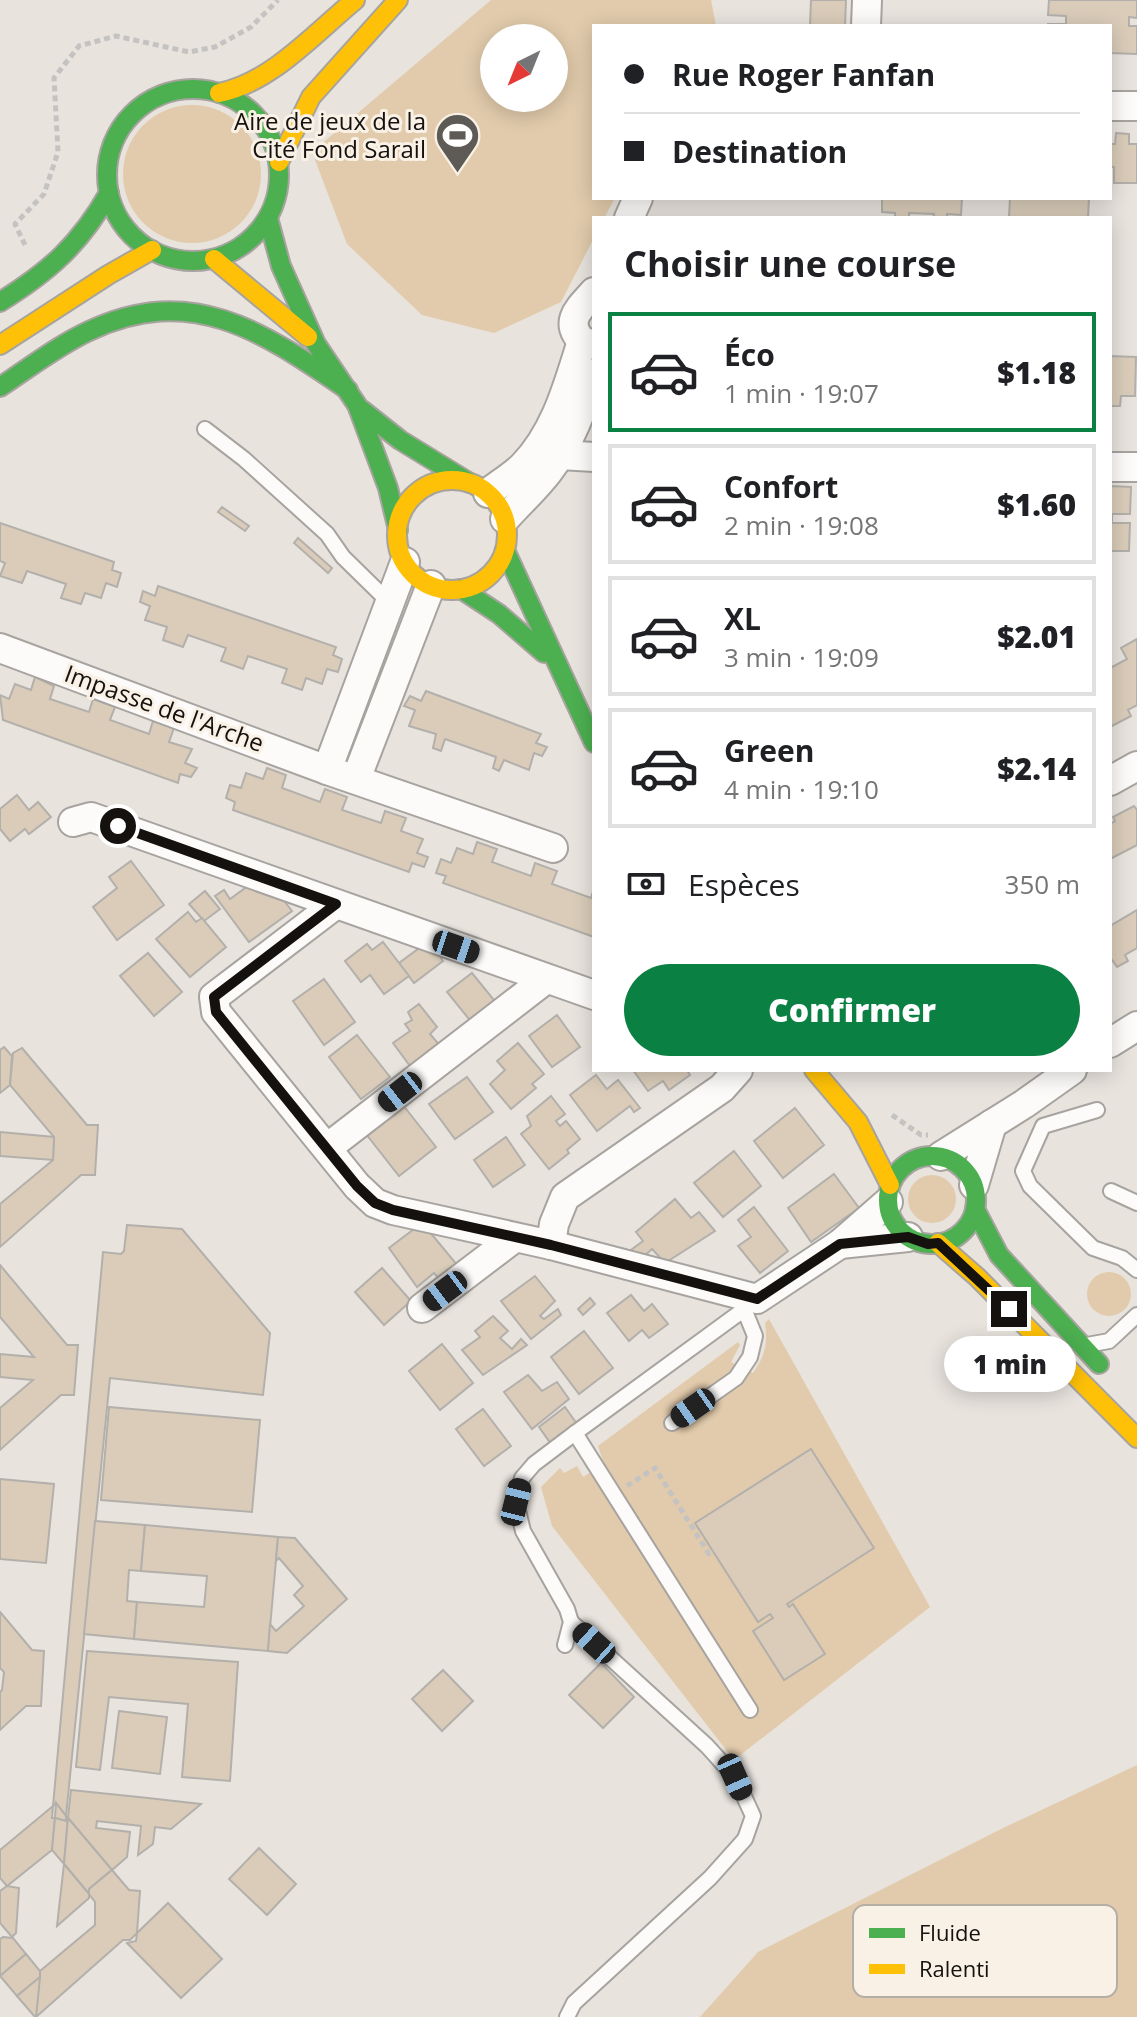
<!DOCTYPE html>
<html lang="fr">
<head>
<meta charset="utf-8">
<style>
	:root { --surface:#fff; --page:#f6f6f6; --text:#202124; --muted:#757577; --line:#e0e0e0; --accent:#0b8043 }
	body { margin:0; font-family:"Open Sans",sans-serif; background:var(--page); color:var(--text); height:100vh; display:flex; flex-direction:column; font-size:30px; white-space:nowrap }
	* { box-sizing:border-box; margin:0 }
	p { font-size:26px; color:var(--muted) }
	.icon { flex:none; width:44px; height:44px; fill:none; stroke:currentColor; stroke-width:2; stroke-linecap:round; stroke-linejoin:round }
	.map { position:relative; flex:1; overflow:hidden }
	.panel { position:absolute; left:592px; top:216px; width:520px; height:856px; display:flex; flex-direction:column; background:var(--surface); border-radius:0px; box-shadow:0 4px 20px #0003 }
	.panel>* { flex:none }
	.guide { position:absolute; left:592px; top:24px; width:520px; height:176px; border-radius:0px; box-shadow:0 4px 20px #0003; display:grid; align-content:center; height:176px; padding:0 32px; background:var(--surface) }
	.needle { width:52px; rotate:223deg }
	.controls { position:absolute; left:480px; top:24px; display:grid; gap:16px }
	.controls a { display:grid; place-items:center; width:88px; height:88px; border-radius:50%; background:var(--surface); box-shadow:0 4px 20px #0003; font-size:40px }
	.end { position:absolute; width:36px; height:36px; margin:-18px; border:10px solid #14110e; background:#fff; box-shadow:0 0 0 4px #fff }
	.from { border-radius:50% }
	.bubble { position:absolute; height:56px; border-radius:28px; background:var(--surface); box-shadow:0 4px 20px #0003; font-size:26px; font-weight:800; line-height:56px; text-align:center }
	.car { position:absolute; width:24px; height:48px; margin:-24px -12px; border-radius:10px; box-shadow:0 0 6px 2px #0007; background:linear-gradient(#222 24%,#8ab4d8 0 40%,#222 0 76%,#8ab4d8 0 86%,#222 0) }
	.guide b { display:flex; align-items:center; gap:28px; height:76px; font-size:30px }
	.guide b+b { border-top:2px solid var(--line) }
	.guide i { width:20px; height:20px; background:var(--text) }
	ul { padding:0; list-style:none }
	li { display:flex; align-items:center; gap:24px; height:120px; margin:0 16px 12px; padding:0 16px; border:4px solid var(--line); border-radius:0px }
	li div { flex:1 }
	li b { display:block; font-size:30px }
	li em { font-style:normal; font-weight:800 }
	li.on { border-color:var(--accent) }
	li>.icon { width:72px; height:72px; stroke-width:1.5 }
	h2 { padding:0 32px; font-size:36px; line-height:96px }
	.pay { display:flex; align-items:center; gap:20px; height:88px; padding:0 32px; font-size:30px }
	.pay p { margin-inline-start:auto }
	.cta { display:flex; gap:16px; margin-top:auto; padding:16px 32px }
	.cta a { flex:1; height:92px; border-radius:48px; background:var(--accent); color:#fff; font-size:32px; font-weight:800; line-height:92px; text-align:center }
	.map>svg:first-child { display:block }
	.green { fill:#e2cbac; fill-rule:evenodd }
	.building { fill:#daccb9; stroke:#b3b0ac; stroke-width:2 }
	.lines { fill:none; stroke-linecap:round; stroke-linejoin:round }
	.lane-casing { stroke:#a7a39f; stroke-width:18 }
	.street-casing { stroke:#a7a39f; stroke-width:32 }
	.fast-casing { stroke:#a7a39f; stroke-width:22 }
	.slow-casing { stroke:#a7a39f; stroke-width:22 }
	.path { stroke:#c4c3c1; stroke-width:5; stroke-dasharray:6 4; stroke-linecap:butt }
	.lane { stroke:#fcfbfa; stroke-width:14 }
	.street { stroke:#fcfbfa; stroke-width:28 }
	.fast { stroke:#4caf50; stroke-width:18 }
	.slow { stroke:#ffc107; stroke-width:18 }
	.route { stroke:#14110e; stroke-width:10 }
	.labels { text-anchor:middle; stroke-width:6; stroke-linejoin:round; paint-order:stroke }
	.poi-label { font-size:24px; fill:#14110e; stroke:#faf1e6; text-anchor:end }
	.street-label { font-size:24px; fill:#14110e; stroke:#faf1e6 }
	.key { fill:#faf1e6; stroke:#b5aea5; stroke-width:2 }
	.key-label { font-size:22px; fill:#14110e }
</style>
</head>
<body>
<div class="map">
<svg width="1137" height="2017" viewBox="0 0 1137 2017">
	<rect width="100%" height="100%" fill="#e8e3dd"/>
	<g class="green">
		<path d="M491 0H711L716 26H594V198H615L604 218H594V238L561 302 494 333 422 315 347 244 312 152ZM494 38H554V98H494Z"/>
		<circle cx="192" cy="174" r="69"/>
		<circle cx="932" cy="1199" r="24"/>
		<circle cx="1109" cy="1294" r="22"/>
		<path d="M769 1319 930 1607 734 1760 552 1526 541 1487 560 1468 564 1473 577 1466 583 1477 604 1464 598 1446 738 1342 740 1345 731 1362 753 1373C765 1356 768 1344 765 1323Z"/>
		<path d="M1137 1765V2017H700L758 1952 1003 1828Z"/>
	</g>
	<g class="building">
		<path d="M811 0H846L845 26H810Z"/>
		<path d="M1049 0H1137V18L1129 17V26H1137V54L1110 53V26H1048V24H1066V16L1048 15Z"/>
		<path d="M1116 133 1129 134V144H1137V183H1114V167H1110V144H1115Z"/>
		<path d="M882 198H962L961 215 947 214V218H933L934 214 909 213V218H895V213L882 212Z"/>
		<path d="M1010 198H1089L1088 218 1009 217Z"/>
		<path d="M1110 356 1136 357 1135 396H1121L1120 406H1110Z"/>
		<path d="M1110 486 1131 487 1130 514H1112V523H1130L1129 551H1110Z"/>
		<path d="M222 507 249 526 245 531 218 512Z"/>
		<path d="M0 523 114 562 112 570 121 573 117 587 106 583 101 598 85 593 81 604 61 598 66 584 27 571 22 583 0 576 5 563 0 561Z"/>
		<path d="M298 538 332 568 328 573 294 543Z"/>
		<path d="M158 586 336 647 333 655 342 659 338 672 327 669 322 684 306 678 302 690 282 683 287 669 248 656 243 669 221 661 226 648 188 635 183 647 163 640 167 627 145 620 150 606 140 602 143 591 155 596Z"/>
		<path d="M1137 639V705L1128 710 1131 716 1110 727V668L1127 659 1121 648Z"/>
		<path d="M35 677 54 686 50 699 89 712 93 699 115 707 110 720 149 734 153 721 174 728 169 742 192 749 185 763 197 768 191 777 180 774 178 783 3 720 0 695 9 699 15 684 31 690Z"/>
		<path d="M426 691 541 734 536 743 547 747 542 756 534 753 529 770 504 760 499 771 493 768 496 757 445 739 441 751 433 748 436 734 409 726 415 710 404 706 410 696 421 701Z"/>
		<path d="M267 768 286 775 282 788 320 802 325 789 347 797 342 810 381 823 385 811 406 818 401 831 423 839 417 853 428 857 424 867 412 863 409 872 233 810 235 802 226 798 230 785 241 788 246 773 263 779Z"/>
		<path d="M17 795 29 810 38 802 51 817 29 834 25 829 10 841 0 829V809Z"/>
		<path d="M1134 806 1137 810V845L1110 859V824L1115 821 1113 817Z"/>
		<path d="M477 842 497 849 492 862 531 876 535 863 557 871 552 884 591 898 594 888V937L443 883 446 876 436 873 441 859 451 863 457 848 473 854Z"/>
		<path d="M131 861 164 905 117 940 93 907 117 888 109 877Z"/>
		<path d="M256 880 268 895 275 889 292 911 249 942 215 896 224 890 230 899Z"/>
		<path d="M205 891 220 909 204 921 189 904Z"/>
		<path d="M1137 910V948L1125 955 1128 961 1117 967 1110 957V926Z"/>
		<path d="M188 912 196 922 202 918 226 947 190 977 156 939Z"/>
		<path d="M429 941 443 961 414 983 399 963Z"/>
		<path d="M383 942 409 976 384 994 370 975 361 982 345 961 367 944 372 950Z"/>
		<path d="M148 953 182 992 154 1016 120 976Z"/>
		<path d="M472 973 498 1005 473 1024 447 992Z"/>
		<path d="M324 979 355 1022 324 1045 293 1001Z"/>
		<path d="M419 1004 437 1027 430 1034 442 1048 413 1070 393 1043 410 1031 405 1024 412 1020 408 1012Z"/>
		<path d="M557 1015 580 1047 552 1067 529 1036Z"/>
		<path d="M357 1035 390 1077 361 1099 329 1057Z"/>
		<path d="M518 1043 544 1074 532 1084 536 1088 511 1109 490 1084 505 1070 497 1061Z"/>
		<path d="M4 1047 12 1056 10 1085 0 1093V1050Z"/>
		<path d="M22 1048 87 1125H98L95 1175H81L0 1247V1204L53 1160 54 1137 10 1085 13 1053Z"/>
		<path d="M633 1070H687L690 1075 669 1090 663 1081 648 1091Z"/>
		<path d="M596 1075 607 1089 618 1080 640 1108 634 1112 630 1106 597 1131 570 1095Z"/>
		<path d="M467 1077 493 1112 455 1139 429 1104Z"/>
		<path d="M551 1096 565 1114 556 1121 560 1126 566 1121 580 1139 567 1150 569 1153 549 1169 521 1134 531 1126 527 1116Z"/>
		<path d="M403 1105 436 1147 399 1176 366 1134Z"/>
		<path d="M795 1108 824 1145 783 1178 754 1141Z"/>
		<path d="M0 1132 54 1137 53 1160 0 1156Z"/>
		<path d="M506 1137 525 1165 493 1187 474 1160Z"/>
		<path d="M734 1151 761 1186 723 1217 694 1183Z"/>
		<path d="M834 1174 859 1208 811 1242 788 1208Z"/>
		<path d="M675 1199 691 1218 699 1212 715 1231 665 1263 652 1249 640 1260 631 1250 643 1241 636 1232Z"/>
		<path d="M754 1207 788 1251 760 1273 738 1246 751 1237 738 1220Z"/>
		<path d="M127 1225 182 1229 270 1333 263 1395 110 1378 66 1816 56 1803 53 1806 103 1252 121 1254 124 1251Z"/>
		<path d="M414 1229 429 1231 458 1266 439 1279 434 1273 417 1287 389 1248Z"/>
		<path d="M0 1265 67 1345H78L74 1395H61L0 1450V1408L33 1380 0 1377V1354L34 1357 0 1317Z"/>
		<path d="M382 1268 411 1301 384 1325 355 1292Z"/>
		<path d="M535 1276 555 1301 540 1316 544 1319 558 1309 561 1315 531 1339 501 1301Z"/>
		<path d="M631 1295 644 1311 652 1304 668 1324 649 1338 642 1330 629 1341 607 1313Z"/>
		<path d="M590 1298 595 1304 583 1315 578 1309Z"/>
		<path d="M493 1316 508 1331 500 1338 512 1349 521 1339 527 1345 483 1375 462 1350 480 1337 475 1331Z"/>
		<path d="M584 1331 613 1368 579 1394 551 1357Z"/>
		<path d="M442 1344 473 1383 440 1410 409 1371Z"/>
		<path d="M528 1375 542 1391 557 1382 569 1399 532 1429 504 1392Z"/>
		<path d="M109 1407 260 1420 252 1512 101 1500Z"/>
		<path d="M565 1407 577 1424 551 1444 539 1427Z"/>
		<path d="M483 1409 511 1446 484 1466 456 1429Z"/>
		<path d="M811 1449 874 1548 787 1604 789 1607 793 1604 825 1654 784 1680 753 1631 773 1618 770 1614 758 1622 695 1523Z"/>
		<path d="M0 1479 54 1484 46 1563 0 1559Z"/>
		<path d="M95 1521 145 1525 141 1571 129 1570 127 1601 137 1602 134 1639 84 1634Z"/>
		<path d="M145 1525 278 1537 268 1651 134 1639 137 1602 204 1607 207 1576 141 1571Z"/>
		<path d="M278 1537 295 1538 347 1599 287 1653 268 1651 270 1624 276 1631 304 1606 294 1595 303 1586 279 1558 276 1561Z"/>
		<path d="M0 1612 32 1650 44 1651 41 1706H26L0 1730V1692L2 1690 4 1672 0 1668Z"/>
		<path d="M87 1651 238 1662 230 1781 182 1777 188 1704 109 1697 100 1770 76 1767Z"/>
		<path d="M601 1663 634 1697 603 1728 569 1695Z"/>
		<path d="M443 1670 473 1701 442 1731 412 1699Z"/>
		<path d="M119 1711 167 1717 160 1774 112 1768Z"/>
		<path d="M71 1790 148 1798 201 1804 171 1829 155 1827 153 1844 138 1855 141 1826 97 1821 96 1828 130 1832 127 1857 112 1870 68 1818Z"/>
		<path d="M56 1803 66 1816V1821L55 1818Z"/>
		<path d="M53 1806 52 1818H55L52 1850 7 1886 0 1878V1850Z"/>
		<path d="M66 1816 68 1818 64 1864 52 1850 55 1818 66 1821Z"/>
		<path d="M68 1818 112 1870 89 1889V1894L64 1864Z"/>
		<path d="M259 1848 296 1884 267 1915 229 1879Z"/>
		<path d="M64 1864 89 1894V1898L57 1926Z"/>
		<path d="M112 1870 129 1890 140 1891 137 1933 130 1940H123L36 2017 40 1971 95 1925V1902L89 1894V1889Z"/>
		<path d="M7 1886 19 1888 16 1933 12 1937 0 1923V1891Z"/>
		<path d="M168 1903 222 1959 181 1998 127 1943 136 1941 137 1933Z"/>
		<path d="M3 1937 13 1938 26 1954 0 1976V1939Z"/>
		<path d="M26 1954 40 1971V1977L17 1996 0 1976Z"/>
		<path d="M40 1977 36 2017H35L17 1996Z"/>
	</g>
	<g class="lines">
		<defs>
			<g id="lane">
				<path d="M205 429 244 459 327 534 343 557 390 603"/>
				<path d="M1097 1110 1043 1126 1023 1171 1030 1186 1093 1248 1122 1258 1137 1270"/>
				<path d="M1111 1191 1137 1203"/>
				<path d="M1087 1345 1109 1341 1137 1315"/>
				<path d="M672 1423 736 1378 750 1357 755 1336 744 1309"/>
				<path d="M575 1433 750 1710"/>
				<path d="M565 1645 571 1622 567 1609 523 1531 516 1502 522 1478 534 1464 575 1433 757 1300"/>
				<path d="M567 2017 574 2003 710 1878 745 1839 753 1816 735 1777 707 1746 571 1622"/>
			</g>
			<g id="street">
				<path d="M866 26 867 0"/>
				<path d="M1110 106H1137"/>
				<path d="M629 218 638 198"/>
				<path d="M594 292C580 308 563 321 582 341L594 345"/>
				<path d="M543 454 594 457"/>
				<path d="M1110 467H1137"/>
				<path d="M488 493C499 484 513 476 523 466 556 432 568 385 582 341"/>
				<path d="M505 519C519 503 535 489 548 472 570 444 583 407 594 373"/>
				<path d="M0 648 327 770 553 848"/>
				<path d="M327 770 405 562"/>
				<path d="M356 779 431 585"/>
				<path d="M1110 781 1137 766"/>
				<path d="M73 822 91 817 594 995"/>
				<path d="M336 904 214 997 216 1012 357 1186 375 1203 393 1210 551 1245 757 1299 840 1244 888 1202"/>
				<path d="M1110 1043 1137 1026"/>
				<path d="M327 1148 546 979"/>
				<path d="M941 1156 1024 1104 1072 1070"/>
				<path d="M974 1185 992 1124"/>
				<path d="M840 1244 908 1237"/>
				<path d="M551 1245 554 1224 565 1197 722 1088 738 1070"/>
				<path d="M422 1308 514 1238"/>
			</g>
			<g id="fast">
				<circle cx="193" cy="175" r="86"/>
				<path d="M268 218 281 266 316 344 357 405 388 488 398 530"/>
				<path d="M0 302C50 271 80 244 109 193"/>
				<path d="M0 387C29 368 57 346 89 331 192 282 263 332 348 390"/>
				<path d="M362 410 400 440 470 483"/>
				<path d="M505 550 594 743"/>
				<path d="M461 589 499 614 544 653"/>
				<circle cx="932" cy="1200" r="44"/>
				<path d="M975 1209 999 1255 1099 1364"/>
			</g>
			<g id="slow">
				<path d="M219 93C271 83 315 33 355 0"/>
				<path d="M279 162 311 97 398 0"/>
				<path d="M214 259 308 337"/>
				<path d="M0 345 108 275 152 250"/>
				<circle cx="452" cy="535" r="55"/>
				<path d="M814 1070 858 1122 890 1185"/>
				<path d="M938 1243 977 1277 1137 1438"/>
			</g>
		</defs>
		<use href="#lane" class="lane-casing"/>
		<use href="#street" class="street-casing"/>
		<use href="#fast" class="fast-casing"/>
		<use href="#slow" class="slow-casing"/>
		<g class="path">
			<path d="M25 245 15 224 44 194 58 152 54 78 79 46 116 36 189 52 215 47 251 27 278 0"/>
			<path d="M892 1115 921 1135H928"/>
			<path d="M627 1486 655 1468 709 1554 714 1551"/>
		</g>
		<use href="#lane" class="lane"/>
		<use href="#street" class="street"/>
		<use href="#fast" class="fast"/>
		<use href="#slow" class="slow"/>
	</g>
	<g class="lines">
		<path class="route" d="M118 826 336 904 214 997 216 1012 357 1186 375 1203 393 1210 551 1245 757 1299 840 1244 908 1237 928 1244 938 1243 1009 1309"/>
	</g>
	<defs>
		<symbol id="stadium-pin" viewBox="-11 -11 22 30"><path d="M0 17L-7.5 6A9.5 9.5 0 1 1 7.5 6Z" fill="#5e5a56" stroke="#faf1e6"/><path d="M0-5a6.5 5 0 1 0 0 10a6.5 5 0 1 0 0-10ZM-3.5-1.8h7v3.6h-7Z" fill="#fff"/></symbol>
	</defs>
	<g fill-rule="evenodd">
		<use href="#stadium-pin" x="432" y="110" width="51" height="69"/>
	</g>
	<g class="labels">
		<g class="poi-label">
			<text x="426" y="130">Aire de jeux de la<tspan x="426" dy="28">Cité Fond Sarail</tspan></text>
		</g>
		<g class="street-label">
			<text transform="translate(164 709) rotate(20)" y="8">Impasse de l'Arche</text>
		</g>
	</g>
	<rect x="853" y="1905" width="264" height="92" rx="12" class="key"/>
	<rect x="869" y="1928" width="36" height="10" fill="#4caf50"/>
	<rect x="869" y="1964" width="36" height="10" fill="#ffc107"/>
	<g class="key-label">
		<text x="919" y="1941">Fluide</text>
		<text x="919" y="1977">Ralenti</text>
	</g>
</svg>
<div class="controls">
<a><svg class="needle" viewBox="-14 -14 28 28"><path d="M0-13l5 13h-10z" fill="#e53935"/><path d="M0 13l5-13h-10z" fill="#757577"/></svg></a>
</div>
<i class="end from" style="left:118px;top:826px"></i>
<i class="end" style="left:1009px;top:1309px"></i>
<div class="bubble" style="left:944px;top:1336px;width:132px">1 min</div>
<i class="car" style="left:456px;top:947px;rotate:109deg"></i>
<i class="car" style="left:400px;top:1092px;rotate:232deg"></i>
<i class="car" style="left:445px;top:1291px;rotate:233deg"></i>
<i class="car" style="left:693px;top:1408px;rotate:235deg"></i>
<i class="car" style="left:516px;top:1502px;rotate:14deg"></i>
<i class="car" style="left:594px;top:1643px;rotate:312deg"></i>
<i class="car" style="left:735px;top:1777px;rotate:156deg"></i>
<div class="guide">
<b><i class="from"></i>Rue Roger Fanfan</b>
<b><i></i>Destination</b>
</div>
<section class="panel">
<h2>Choisir une course</h2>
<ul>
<li class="on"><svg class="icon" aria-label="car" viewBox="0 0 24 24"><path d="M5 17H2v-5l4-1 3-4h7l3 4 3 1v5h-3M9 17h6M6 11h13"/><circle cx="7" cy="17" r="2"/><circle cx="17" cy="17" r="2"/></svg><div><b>Éco</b><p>1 min · 19:07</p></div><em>$1.18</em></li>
<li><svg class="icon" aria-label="car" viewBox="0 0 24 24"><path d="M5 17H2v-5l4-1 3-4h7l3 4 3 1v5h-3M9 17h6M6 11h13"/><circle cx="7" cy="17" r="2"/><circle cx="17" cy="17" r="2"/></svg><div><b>Confort</b><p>2 min · 19:08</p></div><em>$1.60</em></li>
<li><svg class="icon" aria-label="car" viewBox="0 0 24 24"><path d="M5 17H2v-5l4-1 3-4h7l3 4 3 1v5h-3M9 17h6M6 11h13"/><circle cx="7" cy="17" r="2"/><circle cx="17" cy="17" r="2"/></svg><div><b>XL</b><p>3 min · 19:09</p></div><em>$2.01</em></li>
<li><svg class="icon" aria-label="car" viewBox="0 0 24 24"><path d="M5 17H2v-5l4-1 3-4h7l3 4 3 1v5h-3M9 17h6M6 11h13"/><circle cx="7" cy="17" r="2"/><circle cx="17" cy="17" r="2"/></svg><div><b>Green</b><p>4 min · 19:10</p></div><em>$2.14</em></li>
</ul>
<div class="pay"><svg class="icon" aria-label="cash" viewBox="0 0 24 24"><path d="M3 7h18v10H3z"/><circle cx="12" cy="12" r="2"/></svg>Espèces<p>350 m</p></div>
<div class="cta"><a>Confirmer</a></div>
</section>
</div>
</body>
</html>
